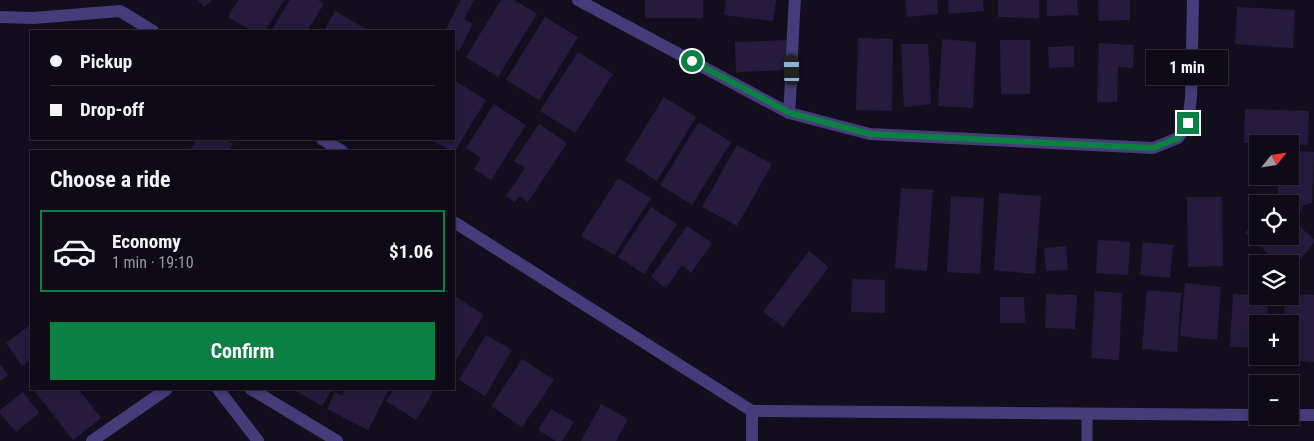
<!DOCTYPE html>
<html lang="en">
<head>
<meta charset="utf-8">
<style>
	:root { --surface:#0e0a16; --page:#1c1823; --text:#f1f3f6; --muted:#9b9aa1; --line:#2e2b35; --accent:#0b8043 }
	body { margin:0; font-family:"Roboto Condensed",sans-serif; background:var(--page); color:var(--text); height:100vh; display:flex; flex-direction:column; font-size:19px; white-space:nowrap }
	* { box-sizing:border-box; margin:0 }
	p { font-size:16px; color:var(--muted) }
	.icon { flex:none; width:28px; height:28px; fill:none; stroke:currentColor; stroke-width:2; stroke-linecap:round; stroke-linejoin:round }
	.map { position:relative; flex:1; overflow:hidden }
	.side { position:absolute; left:30px; top:150px; width:425px; height:240px; display:flex; flex-direction:column; background:var(--surface); border-radius:0px; box-shadow:0 2px 8px #0003,0 0 0 1px var(--line) }
	.side>* { flex:none }
	.top-card { position:absolute; left:30px; top:30px; width:425px; height:110px; border-radius:0px; box-shadow:0 2px 8px #0003,0 0 0 1px var(--line); display:grid; align-content:center; height:110px; padding:0 20px; background:var(--surface) }
	.needle { width:32px; rotate:60deg }
	.fabs { position:absolute; left:1249px; top:135px; display:grid; gap:10px }
	.fabs a { display:grid; place-items:center; width:50px; height:50px; border-radius:0px; background:var(--surface); box-shadow:0 2px 8px #0003,0 0 0 1px var(--line); font-size:25px }
	.end { position:absolute; width:22px; height:22px; margin:-11px; border:6px solid #0b8043; background:#fff; box-shadow:0 0 0 2px #fff }
	.from { border-radius:50% }
	.bubble { position:absolute; height:35px; border-radius:0px; background:var(--surface); box-shadow:0 2px 8px #0003,0 0 0 1px var(--line); font-size:16px; font-weight:700; line-height:35px; text-align:center }
	.car { position:absolute; width:15px; height:30px; margin:-15px -8px; border-radius:6px; box-shadow:0 0 4px 1px #0007; background:linear-gradient(#222 24%,#8ab4d8 0 40%,#222 0 76%,#8ab4d8 0 86%,#222 0) }
	.top-card b { display:flex; align-items:center; gap:18px; height:48px; font-size:19px }
	.top-card b+b { border-top:1px solid var(--line) }
	.top-card i { width:12px; height:12px; background:var(--text) }
	ul { padding:0; list-style:none }
	li { display:flex; align-items:center; gap:15px; height:82px; margin:0 10px 8px; padding:0 10px; border:2px solid transparent; border-radius:0px }
	li div { flex:1 }
	li b { display:block; font-size:19px }
	li em { font-style:normal; font-weight:700 }
	li.selected { border-color:var(--accent) }
	li>.icon { width:45px; height:45px; stroke-width:1.5 }
	h2 { padding:0 20px; font-size:22px; line-height:60px }
	.primary-button { display:flex; gap:10px; margin-top:auto; padding:10px 20px }
	.primary-button a { flex:1; height:58px; border-radius:0px; background:var(--accent); color:#fff; font-size:20px; font-weight:700; line-height:58px; text-align:center }
	.map>svg:first-child { display:block }
	.building { fill:#261b3d }
	.lines { fill:none; stroke-linecap:round; stroke-linejoin:round }
	.service { stroke:#463c79; stroke-width:11 }
	.minor { stroke:#463c79; stroke-width:12 }
	.tertiary { stroke:#463c79; stroke-width:12 }
	.route { stroke:#0b8043; stroke-width:6 }
</style>
</head>
<body>
<div class="map">
<svg width="1314" height="441" viewBox="0 0 1314 441">
	<rect width="100%" height="100%" fill="#130e1e"/>
	<g class="building">
		<path d="M198 0H212L204 7Z"/>
		<path d="M238 0H284L265 31H252L228 17Z"/>
		<path d="M290 0H318L324 4 307 31H271Z"/>
		<path d="M461 0H474L464 19 473 24 459 51 454 48V31H445Z"/>
		<path d="M501 0H514L537 14 498 77 466 57Z"/>
		<rect x="645" y="0" width="58" height="18"/>
		<path d="M726 0H776L773 21 724 15Z"/>
		<path d="M905 0H937L938 14 907 17Z"/>
		<path d="M948 0H983L984 11 949 14Z"/>
		<path d="M998 0H1039V18L998 17Z"/>
		<path d="M1047 0H1077L1078 15 1047 16Z"/>
		<path d="M1098 0H1130V20L1099 21Z"/>
		<path d="M1237 7 1295 10 1293 48 1235 44Z"/>
		<path d="M335 11 368 30 367 31H324Z"/>
		<path d="M545 17 578 37 539 100 506 80Z"/>
		<path d="M858 38 893 39 892 111 856 110Z"/>
		<path d="M942 39 976 42 973 108 938 106Z"/>
		<path d="M791 40 792 70 736 72 735 42Z"/>
		<path d="M1000 40H1030V94H1001Z"/>
		<path d="M1099 43 1134 45 1133 68 1118 67 1117 102H1097Z"/>
		<path d="M901 44H928L931 104 904 107Z"/>
		<path d="M1074 46V67L1049 68 1048 47Z"/>
		<path d="M578 52 613 74 575 133 540 111Z"/>
		<path d="M454 80 486 100 455 151H451L430 139H454Z"/>
		<path d="M664 97 696 117 657 181 625 160Z"/>
		<path d="M494 104 526 125 491 180 474 169 481 158 466 148Z"/>
		<path d="M1245 109 1309 111 1308 145 1244 143Z"/>
		<path d="M699 122 731 142 692 205 660 185Z"/>
		<path d="M539 124 567 143 528 202 519 196 515 202 506 196 525 168 514 161Z"/>
		<path d="M197 139H223L233 144 229 151H190Z"/>
		<path d="M737 145 772 164 737 226 702 207Z"/>
		<path d="M1290 151 1314 152 1312 203 1303 206 1301 211 1290 212V204H1287L1285 199H1278V185L1259 184V176H1290Z"/>
		<path d="M618 178 651 198 614 255 581 236Z"/>
		<path d="M901 188 933 190 927 271 895 268Z"/>
		<path d="M999 193 1041 196 1035 274 994 270Z"/>
		<path d="M1260 193 1273 204H1258V210L1251 204Z"/>
		<path d="M951 196 984 198 980 274 947 272Z"/>
		<path d="M1187 197H1222L1223 266 1188 267Z"/>
		<path d="M651 207 677 224 644 274 618 257Z"/>
		<path d="M1258 218V236H1290V218L1314 239V243L1290 271V264H1280L1245 233Z"/>
		<path d="M687 226 712 243 691 273 682 265 666 288 651 277Z"/>
		<path d="M1098 240 1130 242 1128 275 1096 273Z"/>
		<path d="M1143 242 1173 245 1170 278 1140 275Z"/>
		<path d="M1066 246 1068 270 1046 271 1044 248Z"/>
		<path d="M809 251 829 267 783 327 763 312Z"/>
		<path d="M852 279 885 280V313L851 312Z"/>
		<path d="M1185 283 1221 287 1217 340 1180 336Z"/>
		<path d="M1147 290 1181 293 1177 352 1142 349Z"/>
		<path d="M1095 291 1122 293 1119 360 1091 358Z"/>
		<path d="M1046 294 1077 295 1075 329 1045 328Z"/>
		<path d="M1233 294 1268 296 1267 324H1258V348L1230 347Z"/>
		<path d="M1290 294 1314 295V362L1282 360V356H1290V324H1284L1285 296H1290Z"/>
		<path d="M455 296 484 315 454 363V298Z"/>
		<path d="M1000 297H1024L1025 323H1000Z"/>
		<path d="M29 326 31 329V359L22 366 6 343Z"/>
		<path d="M486 335 512 350 485 396 459 380Z"/>
		<path d="M522 359 554 380 522 427 491 406Z"/>
		<path d="M0 364 8 375 0 381Z"/>
		<path d="M33 389H78L101 418 73 440Z"/>
		<path d="M293 389H332L322 406Z"/>
		<path d="M345 389H389L368 430 327 409 335 392 342 396Z"/>
		<path d="M394 389H435L416 420 386 401Z"/>
		<path d="M23 392 39 413 16 432 0 413V410Z"/>
		<path d="M601 404 628 419 616 441H581Z"/>
		<path d="M551 409 574 422 562 441H556L538 430Z"/>
	</g>
	<g class="lines">
		<path class="service" d="M1087 414V441"/>
		<g class="minor">
			<path d="M578 0 789 113 870 134 1153 148 1178 138 1188 123 1191 97 1193 0"/>
			<path d="M789 113C792 75 792 38 795 0"/>
			<path d="M218 389 258 441"/>
			<path d="M251 389 337 441"/>
			<path d="M752 411V441"/>
			<path d="M92 441 167 389"/>
		</g>
		<g class="tertiary">
			<path d="M0 17 33 18 120 11 153 31"/>
			<path d="M322 139 342 151"/>
			<path d="M454 222 752 411 1258 415"/>
			<path d="M1290 415H1314"/>
		</g>
	</g>
	<g class="lines">
		<path class="route" d="M692 61 790 113 870 134 1153 148 1178 138 1188 123"/>
	</g>
</svg>
<div class="fabs">
<a><svg class="needle" viewBox="-14 -14 28 28"><path d="M0-13l5 13h-10z" fill="#e53935"/><path d="M0 13l5-13h-10z" fill="#9b9aa1"/></svg></a>
<a><svg class="icon" aria-label="locate" viewBox="0 0 24 24"><circle cx="12" cy="12" r="6"/><path d="M12 2v4M12 18v4M2 12h4M18 12h4"/></svg></a>
<a><svg class="icon" aria-label="layers" viewBox="0 0 24 24"><path d="M12 4l9 5-9 5-9-5zM3 14l9 5 9-5"/></svg></a>
<a>+</a>
<a>−</a>
</div>
<i class="end from" style="left:692px;top:61px"></i>
<i class="end" style="left:1188px;top:123px"></i>
<div class="bubble" style="left:1146px;top:50px;width:82px">1 min</div>
<i class="car" style="left:792px;top:70px;rotate:359deg"></i>
<div class="top-card">
<b><i class="from"></i>Pickup</b>
<b><i></i>Drop-off</b>
</div>
<section class="side">
<h2>Choose a ride</h2>
<ul>
<li class="selected"><svg class="icon" aria-label="car" viewBox="0 0 24 24"><path d="M5 17H2v-5l4-1 3-4h7l3 4 3 1v5h-3M9 17h6M6 11h13"/><circle cx="7" cy="17" r="2"/><circle cx="17" cy="17" r="2"/></svg><div><b>Economy</b><p>1 min · 19:10</p></div><em>$1.06</em></li>
</ul>
<div class="primary-button"><a>Confirm</a></div>
</section>
</div>
</body>
</html>
